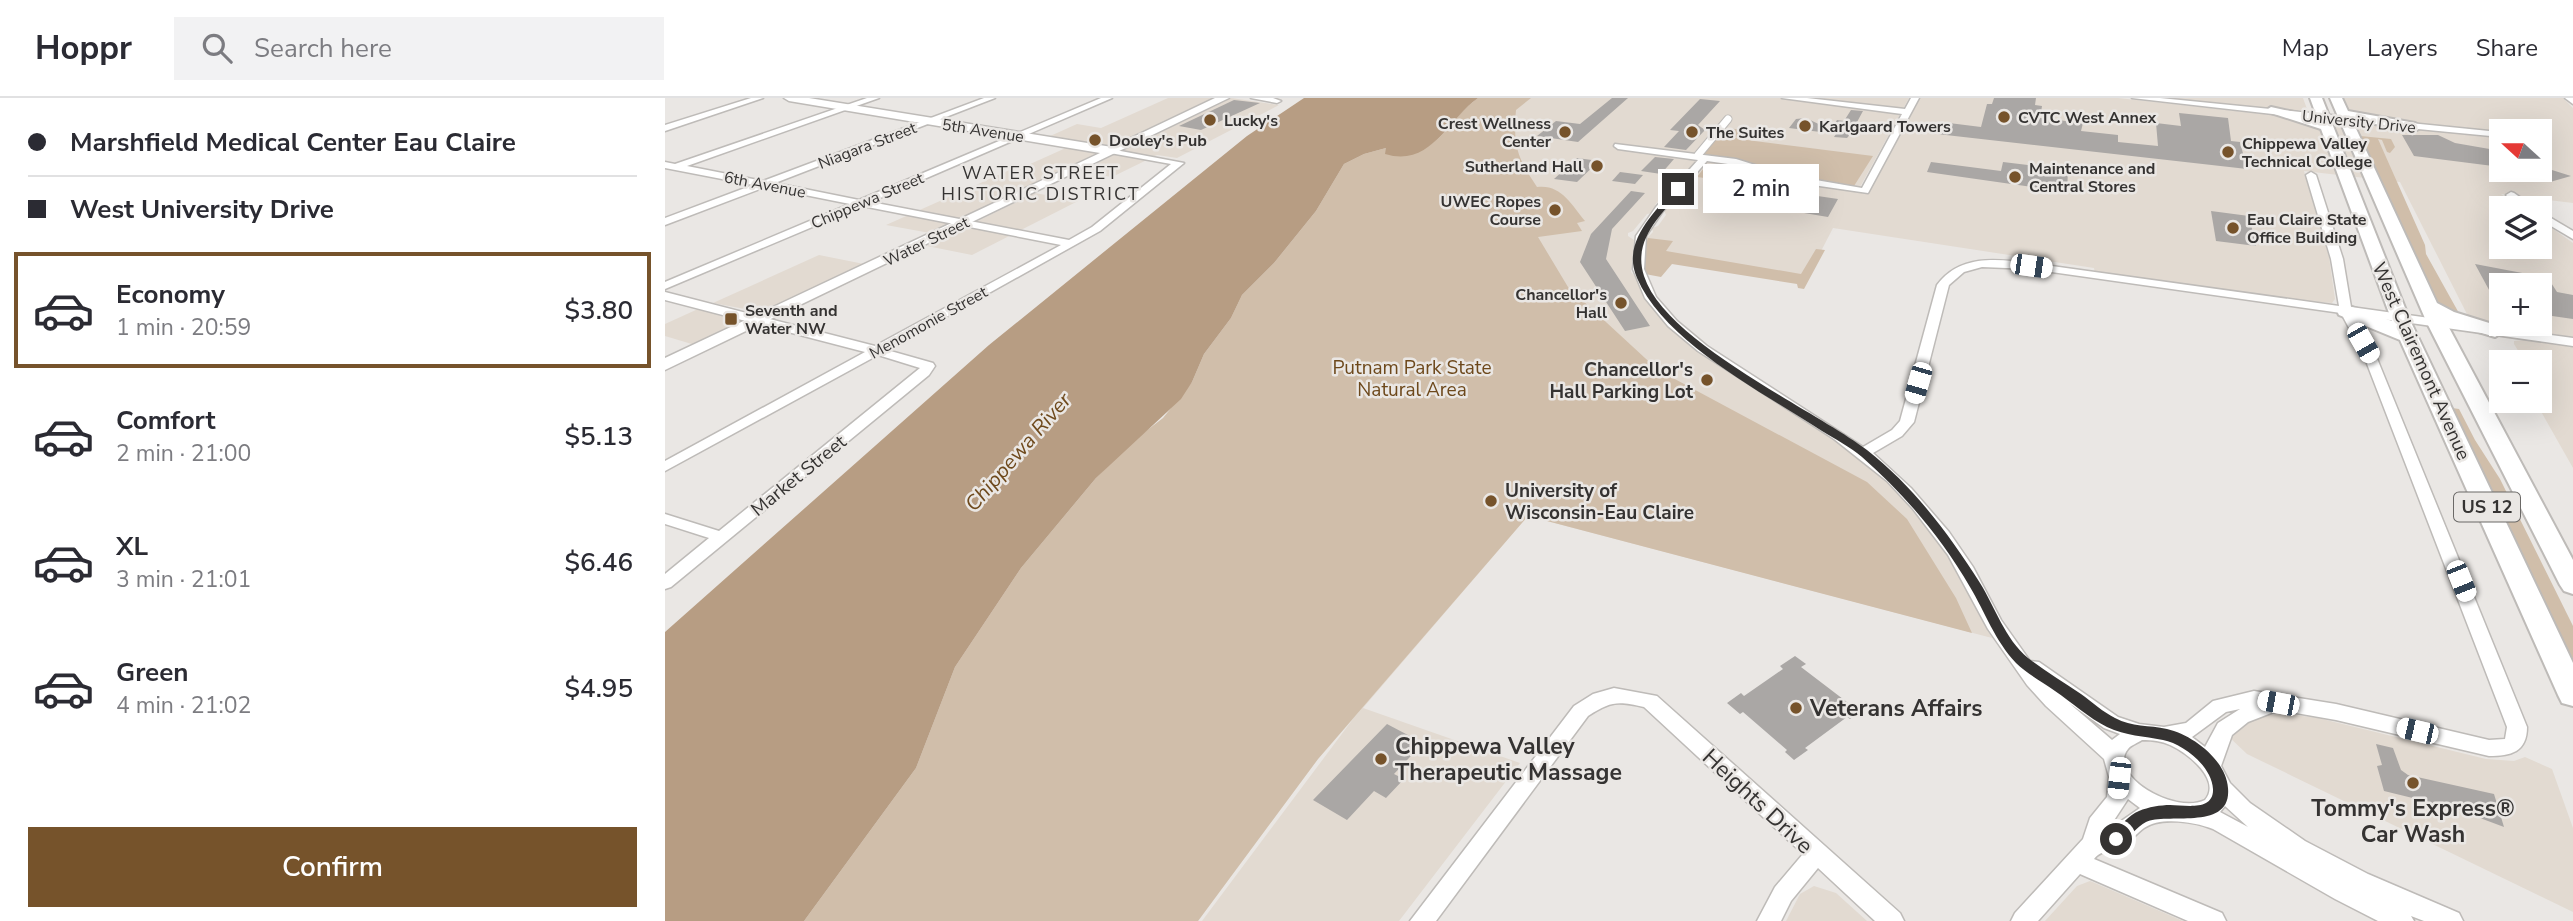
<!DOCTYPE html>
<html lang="en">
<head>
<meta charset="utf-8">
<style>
	:root { --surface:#fff; --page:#f2f2f3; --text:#2b2b33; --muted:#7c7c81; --line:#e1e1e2; --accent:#76532b }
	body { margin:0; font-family:"Nunito Sans",sans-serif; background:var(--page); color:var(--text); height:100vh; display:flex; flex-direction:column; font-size:26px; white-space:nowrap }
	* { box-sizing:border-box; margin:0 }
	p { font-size:23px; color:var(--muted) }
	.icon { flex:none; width:38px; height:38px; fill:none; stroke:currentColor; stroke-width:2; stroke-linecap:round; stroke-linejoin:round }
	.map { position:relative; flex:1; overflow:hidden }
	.sheet { display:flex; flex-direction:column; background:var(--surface); width:665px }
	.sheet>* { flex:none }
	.banner { display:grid; align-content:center; height:154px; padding:0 28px; background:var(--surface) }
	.needle { width:46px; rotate:291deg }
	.tools { position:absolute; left:1824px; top:21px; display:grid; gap:14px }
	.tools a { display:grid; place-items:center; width:63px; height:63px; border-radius:0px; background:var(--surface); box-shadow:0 7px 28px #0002; font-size:35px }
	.end { position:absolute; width:32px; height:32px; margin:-16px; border:9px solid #353332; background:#fff; box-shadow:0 0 0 4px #fff }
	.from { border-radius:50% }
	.bubble { position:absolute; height:49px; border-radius:0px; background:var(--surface); box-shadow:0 7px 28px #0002; font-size:23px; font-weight:600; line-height:49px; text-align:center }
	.car { position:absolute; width:21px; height:42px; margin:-21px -10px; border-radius:9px; box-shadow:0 0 5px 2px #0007; background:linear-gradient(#fff 24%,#345 0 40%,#fff 0 76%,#345 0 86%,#fff 0) }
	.banner b { display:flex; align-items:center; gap:24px; height:66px; font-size:26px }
	.banner b+b { border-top:2px solid var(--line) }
	.banner i { width:18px; height:18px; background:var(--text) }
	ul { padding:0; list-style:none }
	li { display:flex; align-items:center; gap:21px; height:116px; margin:0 14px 10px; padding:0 14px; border:4px solid transparent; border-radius:0px }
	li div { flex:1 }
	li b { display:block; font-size:26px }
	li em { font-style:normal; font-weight:600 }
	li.active { border-color:var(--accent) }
	li>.icon { width:63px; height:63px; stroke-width:1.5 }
	.action { display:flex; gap:14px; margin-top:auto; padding:14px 28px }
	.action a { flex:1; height:80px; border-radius:0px; background:var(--accent); color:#fff; font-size:28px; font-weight:600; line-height:80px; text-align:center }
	header { display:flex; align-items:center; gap:42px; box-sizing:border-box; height:98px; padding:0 35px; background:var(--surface); border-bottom:2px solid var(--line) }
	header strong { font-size:33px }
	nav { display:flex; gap:38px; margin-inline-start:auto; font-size:24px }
	.search { width:490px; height:63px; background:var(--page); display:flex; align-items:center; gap:18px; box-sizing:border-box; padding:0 24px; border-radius:0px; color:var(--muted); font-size:26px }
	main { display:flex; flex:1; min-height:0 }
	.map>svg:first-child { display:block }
	.built { fill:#e2dad1; fill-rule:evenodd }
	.green { fill:#d0beaa }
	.water { fill:#b79d83 }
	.building { fill:#aaa7a5 }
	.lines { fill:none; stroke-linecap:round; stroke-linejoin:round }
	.pedestrian-casing { stroke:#bebbb8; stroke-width:9 }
	.minor-casing { stroke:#bebbb8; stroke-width:3 }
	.secondary-casing { stroke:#bebbb8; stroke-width:3 }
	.primary-casing { stroke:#bebbb8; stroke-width:4 }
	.pedestrian { stroke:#fff; stroke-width:7 }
	.minor { fill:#fff; fill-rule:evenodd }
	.secondary { fill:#fff; fill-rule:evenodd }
	.primary { fill:#fff; fill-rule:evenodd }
	.route { fill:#353332 }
	.poi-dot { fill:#76532b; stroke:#eae7e4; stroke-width:2.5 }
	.labels { text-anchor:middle; stroke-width:5; stroke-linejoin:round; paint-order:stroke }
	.far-poi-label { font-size:16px; font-weight:bold; fill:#353332; stroke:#eae7e4; text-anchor:start }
	.far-street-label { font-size:16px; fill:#353332; stroke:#eae7e4 }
	.far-neighbourhood-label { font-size:18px; letter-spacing:2px; fill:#353332; stroke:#eae7e4 }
	.shield { fill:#eae7e4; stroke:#6b6967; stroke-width:2 }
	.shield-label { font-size:18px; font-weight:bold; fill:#353332 }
	.street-label { font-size:19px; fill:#353332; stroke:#eae7e4 }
	.park-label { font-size:19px; fill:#6d481b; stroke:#eae7e4 }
	.poi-label { font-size:19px; font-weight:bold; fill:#353332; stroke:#eae7e4; text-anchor:end }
	.water-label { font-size:21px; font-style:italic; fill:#6f4a1d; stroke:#eae7e4 }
	.near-poi-label { font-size:23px; font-weight:bold; fill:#353332; stroke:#eae7e4; text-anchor:start }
	.near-street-label { font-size:23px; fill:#353332; stroke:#eae7e4 }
</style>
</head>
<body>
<header>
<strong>Hoppr</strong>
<div class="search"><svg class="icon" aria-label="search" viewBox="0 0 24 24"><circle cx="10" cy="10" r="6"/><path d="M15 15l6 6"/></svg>Search here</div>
<nav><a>Map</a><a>Layers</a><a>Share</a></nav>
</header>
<main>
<section class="sheet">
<div class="banner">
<b><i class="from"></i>Marshfield Medical Center Eau Claire</b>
<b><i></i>West University Drive</b>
</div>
<ul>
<li class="active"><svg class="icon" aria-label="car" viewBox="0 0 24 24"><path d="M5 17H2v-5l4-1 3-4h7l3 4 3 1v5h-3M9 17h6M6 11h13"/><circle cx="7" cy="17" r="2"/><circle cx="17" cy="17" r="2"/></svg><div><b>Economy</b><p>1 min · 20:59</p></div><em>$3.80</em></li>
<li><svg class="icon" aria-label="car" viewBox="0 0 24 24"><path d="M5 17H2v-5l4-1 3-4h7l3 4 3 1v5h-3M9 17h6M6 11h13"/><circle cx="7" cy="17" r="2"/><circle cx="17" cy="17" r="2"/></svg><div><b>Comfort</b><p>2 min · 21:00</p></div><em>$5.13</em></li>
<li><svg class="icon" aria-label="car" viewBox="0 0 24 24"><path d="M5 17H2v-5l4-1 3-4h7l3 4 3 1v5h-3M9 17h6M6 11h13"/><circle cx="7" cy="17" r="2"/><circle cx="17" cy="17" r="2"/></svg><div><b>XL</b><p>3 min · 21:01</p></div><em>$6.46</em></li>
<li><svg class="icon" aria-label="car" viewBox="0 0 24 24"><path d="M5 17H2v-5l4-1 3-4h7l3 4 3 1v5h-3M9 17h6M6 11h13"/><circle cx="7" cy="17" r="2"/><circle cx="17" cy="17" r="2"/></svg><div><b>Green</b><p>4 min · 21:02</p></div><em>$4.95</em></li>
</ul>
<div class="action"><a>Confirm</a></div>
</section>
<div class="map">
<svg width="1908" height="823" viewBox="0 0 1908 823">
	<rect width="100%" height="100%" fill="#eae7e4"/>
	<g class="built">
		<path d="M503 0H553L449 48 383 39 412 26 436 30Z"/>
		<path d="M566 0 614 7 512 60 492 57 447 79 414 74Z"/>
		<path d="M813 0H1244L1195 89 1130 80 1077 63 1031 62 1024 72 1012 82 1013 85 1007 87 990 107 991 110 988 115 982 116 968 133 963 135V138L969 142 966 174 1042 258 1170 340 1231 392 1279 452 1327 540 863 418 698 610 855 665 734 823H537L688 621 653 661 533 823H139Z"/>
		<path d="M1252 0H1453L1626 19 1691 30 1679 0H1898L1908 10V105L1836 96 1857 110H1836V149H1874V121L1908 145V240L1806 224 1735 84 1639 73 1664 159 1670 201 1667 205 1617 201 1430 175 1429 170 1168 130 1140 184 979 151 981 141 988 134 987 130 993 128 1001 117 999 112 1041 63 1060 64 1120 83 1203 96ZM1836 33H1874V72H1836ZM1836 187H1874V226H1836Z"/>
		<path d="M1497 0H1638L1642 11 1629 13Z"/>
		<path d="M403 49 433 55 265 135 221 127 358 66 363 67Z"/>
		<path d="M370 95 413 103 307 157 262 148Z"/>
		<path d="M154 157 199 166 96 214 48 205Z"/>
		<path d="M33 211 73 221 74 224 30 247 0 238V226Z"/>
		<path d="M1859 242 1908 249V370L1870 303H1874V264H1860L1849 246V243Z"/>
		<path d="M1622 616 1653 620 1821 661 1849 663 1860 659 1887 671 1908 730V814L1582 656 1563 638 1572 628 1596 617Z"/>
		<path d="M1425 783 1430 785 1518 823H1380L1412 788Z"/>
		<path d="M1149 788 1171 795 1202 823H1121L1135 796Z"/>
	</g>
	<g class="green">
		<path d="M813 0H866L851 12C848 48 852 59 872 89 896 86 906 106 920 123L912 125 917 133 873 139 903 189 993 272 1202 384 1242 421 1291 500 1307 535 863 418 653 661 533 823H139L251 670 290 569 356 470 431 380 468 343 498 320 527 284 539 256 566 220 577 197 609 165 651 113 679 66 699 56 721 50 731 58C779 53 779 25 813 0Z"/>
		<path d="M1063 30 1077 32 1073 37 1082 42 1208 58 1189 88 1133 80 1037 57 1059 31Z"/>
		<path d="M1695 38 1726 41 1730 49 1725 55 1722 54 1717 42 1713 41 1760 147 1761 156 1795 217 1768 205Z"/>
		<path d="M1042 66 1068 70 1067 72 1086 75 1079 85 1032 79Z"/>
		<path d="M983 140 1008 143 1001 153 1136 176 1151 151 1160 152 1139 191 1133 190 1132 186 1007 166 996 179 980 176 979 152Z"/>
		<path d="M1787 310 1794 311 1810 342 1835 381 1908 528V561L1894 538Z"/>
	</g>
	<path class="water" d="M639 0H813C783 21 766 70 720 56L721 50 699 56 679 66 651 113 609 165 577 197 566 220 539 256 527 284 516 301 431 380 356 470 290 569 251 670 139 823H0V534L324 247 582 38Z"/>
	<g class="building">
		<path d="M947 0H963L913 44 872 38 891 23 915 26Z"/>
		<path d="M1329 0H1371L1370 7 1377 8 1375 20 1418 25 1416 33 1453 37V44L1493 48 1491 25 1516 28 1514 15 1563 20 1566 43 1575 44 1582 71 1272 36 1276 24 1316 29 1322 6H1327Z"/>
		<path d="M1035 1 1055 3 1033 27 1040 32 1021 52 999 49 1014 33 1005 32Z"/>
		<path d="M569 2 595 5 536 32 514 28Z"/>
		<path d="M1186 12 1198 13 1192 24 1195 25 1182 40 1169 39 1171 36 1124 30 1131 21 1141 20 1166 32 1172 22 1179 23Z"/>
		<path d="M1737 37H1773L1790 45 1836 53V69L1749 58Z"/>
		<path d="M990 59 1009 61 996 76 976 73Z"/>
		<path d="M912 60 934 63 912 84 889 81Z"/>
		<path d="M1266 64 1336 73 1338 64 1403 72 1402 94 1262 74Z"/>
		<path d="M1874 68 1906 78 1885 84 1853 74 1874 72Z"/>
		<path d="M955 74 978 77 970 86 947 83Z"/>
		<path d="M966 93 980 95 947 131 941 161 985 228 960 233 915 164 926 136Z"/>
		<path d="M1132 95 1139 96 1173 101 1163 119 1133 114 1137 107 1125 106Z"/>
		<path d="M1546 113 1584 118 1591 148 1551 143Z"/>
		<path d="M1810 166 1883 180 1892 194 1908 197V221L1874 216V187H1836V214Z"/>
		<path d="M1130 558 1141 566 1136 569 1195 614 1185 621 1182 619 1140 650 1143 652 1129 662 1120 654 1122 652 1078 614 1075 616 1062 605 1076 595 1079 598 1118 571 1115 568Z"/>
		<path d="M722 626 758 645 729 676 739 681 721 700 709 693 682 722 648 702Z"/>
		<path d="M1711 646 1728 650 1736 672 1743 677 1829 696 1839 729 1815 720 1813 716 1719 693 1712 668 1717 667Z"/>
	</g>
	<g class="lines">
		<defs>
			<path id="pedestrian" d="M1033 57 1063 21"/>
			<g id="minor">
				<path d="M86 0H98L0 33V27Z"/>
				<path d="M202 0H214L22 68 98 83 319 0H330L110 85 194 102 436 0H447L206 104 404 142 427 129 506 66 445 55V51L519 65 435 133 222 252 268 265 270 268 264 277 6 489 0 491V476L44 440 0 426V416L54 433 255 270 213 257 0 373V363L200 254 0 202V194L210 248 396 147 197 108 0 191V184L185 106 100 89 0 127V120L88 87 0 70V64L10 66Z"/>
				<path d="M586 0H608L616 3 612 5Z"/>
				<path d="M1117 0H1142L1240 11 1246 0H1254L1203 95 1120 83 1070 67 1042 63 998 113 981 138 979 171 991 199 1012 223 1042 248 1198 349 1227 332 1235 323 1272 187C1295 156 1332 161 1366 165L1674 208 1666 161 1641 77 1646 74 1651 77 1678 161 1686 209 1908 240V248L1689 217 1711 258 1862 629C1862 654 1846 658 1824 658L1671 622 1614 612 1583 624 1567 637 1556 668 1565 685 1585 705 1640 743 1703 776 1794 815 1798 823H1759L1746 818 1749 823H1713L1670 801 1548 731C1531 724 1495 718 1479 730 1472 735 1466 743 1458 748 1448 754 1437 751 1429 761L1557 815 1561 823H1523L1415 776 1373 823H1346L1350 815 1418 741 1425 720 1442 699 1444 679 1439 661 1381 608 1362 587 1323 531 1283 457 1248 411 1222 383 1169 341 1033 253 1003 228 980 200 968 171 971 138 991 109 1033 62 953 51 949 48 950 46 1071 61 1122 77 1197 90 1237 16ZM1317 169 1366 171 1676 215 1699 258 1842 629 1840 641 1824 642 1671 606 1589 593 1548 603 1521 625 1499 629 1474 626 1453 619 1374 564 1365 563 1336 522 1308 469 1284 434 1246 390 1208 355 1237 338 1249 324 1284 187 1299 174ZM1404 605 1439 630 1455 636 1447 642ZM1575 611 1553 625 1540 649 1527 639 1561 614ZM1477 642C1487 642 1497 643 1505 647 1523 655 1557 682 1540 702 1508 717 1442 676 1463 651 1466 647 1473 645 1477 642ZM1463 701 1475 710 1442 733ZM1560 708 1583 729 1555 714Z"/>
				<path d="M1467 0H1495L1695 20 1699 23 1695 26Z"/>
				<path d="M1900 0H1908V6Z"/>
				<path d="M1735 24 1834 34 1836 39 1732 29V25Z"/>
				<path d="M1846 94 1849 95 1870 110H1859L1843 99 1841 97Z"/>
				<path d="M1874 113 1908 133V141L1874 121Z"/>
				<path d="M949 590 992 598 1235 815 1239 823H1210L1153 770 1126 803 1116 823H1092L1110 789 1138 756 979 609C953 603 946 603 923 618L771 823H745L909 608 928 596Z"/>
			</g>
			<path id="secondary" d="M119 0H144L447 49 550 0H564L0 272V260L435 55 124 3Z"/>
			<g id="primary">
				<path d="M1645 0H1657L1744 220 1908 565V608L1897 605 1893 597 1735 242 1674 217 1672 213 1681 207 1727 223 1656 31 1600 13 1606 9 1652 19Z"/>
				<path d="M1665 0H1677L1683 13 1750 25 1757 29 1750 33 1687 22 1772 205 1789 214 1837 229 1840 233 1830 239 1781 224 1908 462V496L1899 493 1895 487 1762 225Z"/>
			</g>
		</defs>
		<use href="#pedestrian" class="pedestrian-casing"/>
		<use href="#minor" class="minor-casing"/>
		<use href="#secondary" class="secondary-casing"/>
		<use href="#primary" class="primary-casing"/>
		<use href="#pedestrian" class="pedestrian"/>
		<use href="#minor" class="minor"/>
		<use href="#secondary" class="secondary"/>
		<use href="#primary" class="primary"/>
	</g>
	<path class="route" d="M1011 89 1017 91C997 117 967 141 979 178 1000 244 1146 310 1202 352 1248 388 1284 436 1315 485 1330 509 1340 541 1363 560 1380 573 1398 584 1416 596 1427 604 1438 614 1450 620 1467 629 1484 627 1502 631 1528 637 1561 662 1563 690 1567 734 1501 714 1481 724 1472 729 1464 739 1457 746H1446L1443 741 1446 736C1454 729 1464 717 1474 713 1483 709 1496 707 1505 707 1519 707 1549 714 1548 691 1547 669 1519 646 1498 642 1479 638 1461 638 1442 629 1424 620 1406 604 1390 593 1378 584 1362 576 1351 565 1330 543 1320 514 1305 489 1276 439 1240 397 1197 359 1185 349 1170 341 1157 333 1099 295 1000 245 972 180 956 144 990 114 1011 89Z"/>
	<g class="poi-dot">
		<circle cx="1339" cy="19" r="7"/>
		<circle cx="545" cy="22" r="7"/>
		<circle cx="1140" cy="28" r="7"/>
		<circle cx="900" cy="34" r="7"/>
		<circle cx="1027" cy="34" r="7"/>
		<circle cx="430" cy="42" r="7"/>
		<circle cx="1563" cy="54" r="7"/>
		<circle cx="932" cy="68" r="7"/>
		<circle cx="1350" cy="79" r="7"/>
		<circle cx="890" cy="112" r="7"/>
		<circle cx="1568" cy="130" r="7"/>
		<circle cx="956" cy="205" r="7"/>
		<rect x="59" y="214" width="14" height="14" rx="3.5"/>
		<circle cx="1042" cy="282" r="7"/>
		<circle cx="826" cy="403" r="7"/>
		<circle cx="1131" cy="610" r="7"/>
		<circle cx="716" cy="661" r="7"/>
		<circle cx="1748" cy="685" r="7"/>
	</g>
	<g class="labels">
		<g class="far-poi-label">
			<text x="1353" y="25">CVTC West Annex</text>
			<text x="559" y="28">Lucky's</text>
			<text x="886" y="31" text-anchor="end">Crest Wellness<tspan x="886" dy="18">Center</tspan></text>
			<text x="1154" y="34">Karlgaard Towers</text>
			<text x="1041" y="40">The Suites</text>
			<text x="444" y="48">Dooley's Pub</text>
			<text x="1577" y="51">Chippewa Valley<tspan x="1577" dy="18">Technical College</tspan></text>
			<text x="918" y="74" text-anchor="end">Sutherland Hall</text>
			<text x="1364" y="76">Maintenance and<tspan x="1364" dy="18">Central Stores</tspan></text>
			<text x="876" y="109" text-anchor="end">UWEC Ropes<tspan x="876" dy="18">Course</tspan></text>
			<text x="1582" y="127">Eau Claire State<tspan x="1582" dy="18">Office Building</tspan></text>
			<text x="942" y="202" text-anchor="end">Chancellor's<tspan x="942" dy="18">Hall</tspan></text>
			<text x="80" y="218">Seventh and<tspan x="80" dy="18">Water NW</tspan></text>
		</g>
		<g class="far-street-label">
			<text transform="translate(1694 23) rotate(6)" y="6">University Drive</text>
			<text transform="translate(318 32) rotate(9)" y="6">5th Avenue</text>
			<text transform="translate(202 47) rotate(-21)" y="6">Niagara Street</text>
			<text transform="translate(100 86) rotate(11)" y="6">6th Avenue</text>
			<text transform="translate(202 102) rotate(-23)" y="6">Chippewa Street</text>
			<text transform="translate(261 143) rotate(-26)" y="6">Water Street</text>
			<text transform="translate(263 224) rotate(-29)" y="6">Menomonie Street</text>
		</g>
		<g class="far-neighbourhood-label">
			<text x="376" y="81">WATER STREET<tspan x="376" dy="21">HISTORIC DISTRICT</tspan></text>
		</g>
		<rect class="shield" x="1789" y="394.5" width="66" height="29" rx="5"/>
		<g class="shield-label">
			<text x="1822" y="415">US 12</text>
		</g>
		<g class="street-label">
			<text transform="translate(1757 263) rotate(66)" y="7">West Clairemont Avenue</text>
			<text transform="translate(133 377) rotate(-39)" y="7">Market Street</text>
		</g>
		<g class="park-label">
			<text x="747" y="276">Putnam Park State<tspan x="747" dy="22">Natural Area</tspan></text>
		</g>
		<g class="poi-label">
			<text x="1028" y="278">Chancellor's<tspan x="1028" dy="22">Hall Parking Lot</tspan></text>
			<text x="840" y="399" text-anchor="start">University of<tspan x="840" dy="22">Wisconsin-Eau Claire</tspan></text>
		</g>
		<g class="water-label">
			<text transform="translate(353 354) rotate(-49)" y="7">Chippewa River</text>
		</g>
		<g class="near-poi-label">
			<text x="1145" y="618">Veterans Affairs</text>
			<text x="730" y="656">Chippewa Valley<tspan x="730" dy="26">Therapeutic Massage</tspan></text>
			<text x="1748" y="718" text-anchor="middle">Tommy's Express®<tspan x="1748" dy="26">Car Wash</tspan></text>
		</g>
		<g class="near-street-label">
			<text transform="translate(1093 703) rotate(43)" y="8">Heights Drive</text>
		</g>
	</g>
</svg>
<div class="tools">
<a><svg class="needle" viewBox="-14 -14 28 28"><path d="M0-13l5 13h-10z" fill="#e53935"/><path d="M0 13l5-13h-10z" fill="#7c7c81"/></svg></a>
<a><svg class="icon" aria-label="layers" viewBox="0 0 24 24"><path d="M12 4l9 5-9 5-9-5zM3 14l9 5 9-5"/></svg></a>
<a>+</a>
<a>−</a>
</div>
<i class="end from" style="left:1451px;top:741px"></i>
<i class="end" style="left:1013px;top:91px"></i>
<div class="bubble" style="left:1038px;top:66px;width:116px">2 min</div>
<i class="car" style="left:1366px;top:168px;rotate:98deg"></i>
<i class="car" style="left:1698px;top:245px;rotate:150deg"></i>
<i class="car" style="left:1253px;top:285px;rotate:196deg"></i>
<i class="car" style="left:1796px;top:483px;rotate:158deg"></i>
<i class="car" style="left:1613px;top:605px;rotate:281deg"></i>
<i class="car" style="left:1752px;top:633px;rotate:283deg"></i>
<i class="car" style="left:1454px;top:680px;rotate:186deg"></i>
</div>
</main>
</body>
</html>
